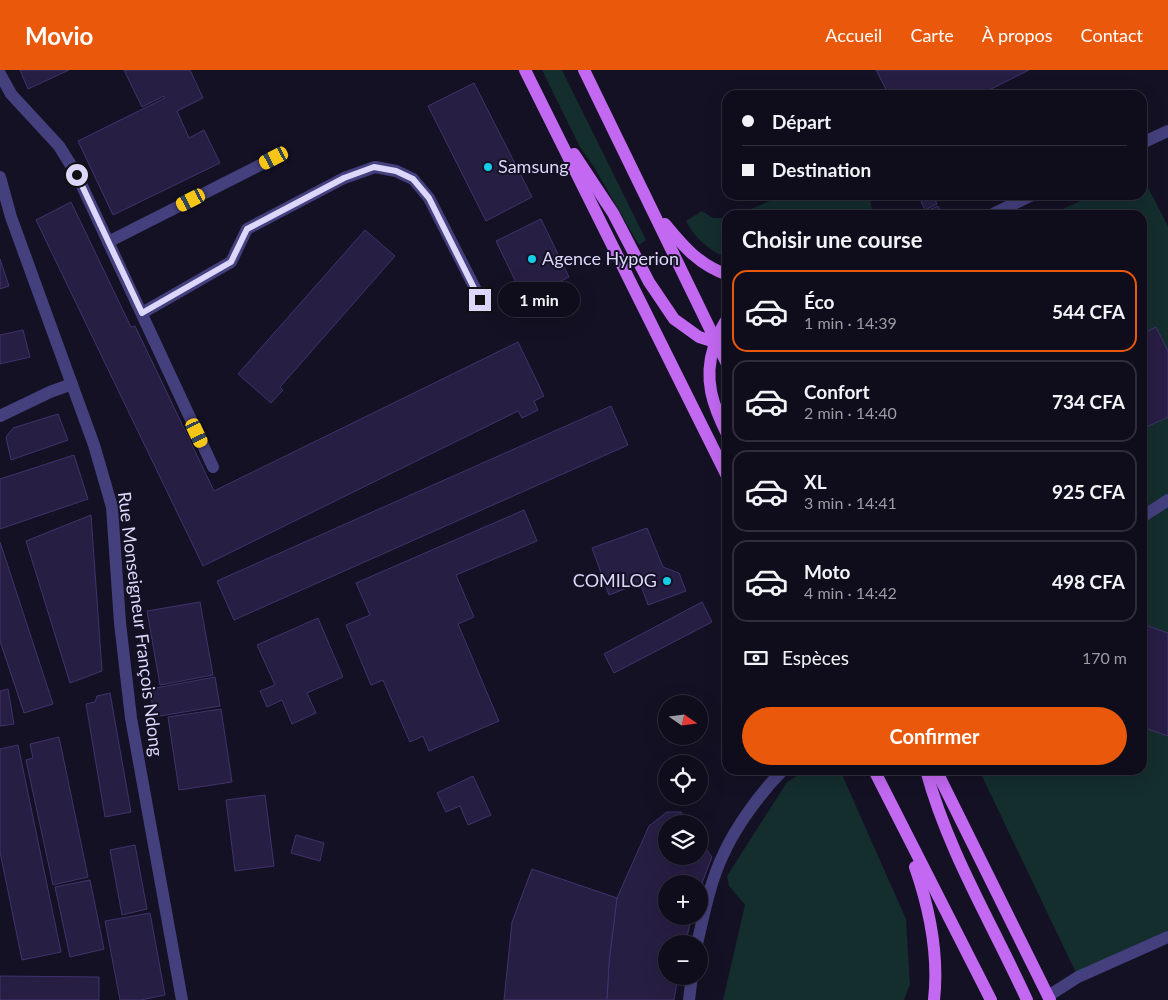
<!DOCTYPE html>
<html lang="fr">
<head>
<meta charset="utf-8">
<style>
	:root { --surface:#0f0d1b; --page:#181624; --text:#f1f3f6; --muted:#9b9ca3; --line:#2f2d3a; --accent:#ea580c }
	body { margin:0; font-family:Lato,sans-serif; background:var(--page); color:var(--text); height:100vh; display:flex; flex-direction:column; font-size:19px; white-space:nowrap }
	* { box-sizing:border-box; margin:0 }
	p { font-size:16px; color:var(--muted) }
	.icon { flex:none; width:28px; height:28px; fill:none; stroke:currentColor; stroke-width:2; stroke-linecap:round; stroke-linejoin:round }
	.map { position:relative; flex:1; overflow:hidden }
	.panel { position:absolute; left:722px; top:140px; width:425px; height:565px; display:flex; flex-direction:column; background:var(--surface); border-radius:15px; box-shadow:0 5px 20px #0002,0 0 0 1px var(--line) }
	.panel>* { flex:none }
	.top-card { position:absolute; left:722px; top:20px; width:425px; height:110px; border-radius:15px; box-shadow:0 5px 20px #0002,0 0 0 1px var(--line); display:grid; align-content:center; height:110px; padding:0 20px; background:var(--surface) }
	.needle { width:32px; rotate:104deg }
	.tools { position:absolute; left:658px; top:625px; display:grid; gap:10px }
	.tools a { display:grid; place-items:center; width:50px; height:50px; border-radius:50%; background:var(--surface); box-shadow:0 5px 20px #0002,0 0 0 1px var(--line); font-size:25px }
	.end { position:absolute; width:22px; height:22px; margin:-11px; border:6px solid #dcd7fb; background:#111; box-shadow:0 0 0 2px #111 }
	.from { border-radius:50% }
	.bubble { position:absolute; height:35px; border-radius:18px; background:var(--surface); box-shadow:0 5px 20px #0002,0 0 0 1px var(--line); font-size:16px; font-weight:700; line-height:35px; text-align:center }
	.car { position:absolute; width:15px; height:30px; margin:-15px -8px; border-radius:6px; box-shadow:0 0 4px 1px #0007; background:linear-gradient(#f5c518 24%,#345 0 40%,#f5c518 0 76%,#345 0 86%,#f5c518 0) }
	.top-card b { display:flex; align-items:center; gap:18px; height:48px; font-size:19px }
	.top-card b+b { border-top:1px solid var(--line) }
	.top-card i { width:12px; height:12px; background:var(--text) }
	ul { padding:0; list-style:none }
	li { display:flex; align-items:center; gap:15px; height:82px; margin:0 10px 8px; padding:0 10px; border:2px solid var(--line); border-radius:15px }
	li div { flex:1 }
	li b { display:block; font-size:19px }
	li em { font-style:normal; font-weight:700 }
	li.active { border-color:var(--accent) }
	li>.icon { width:45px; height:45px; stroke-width:1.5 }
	h2 { padding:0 20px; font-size:22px; line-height:60px }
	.pay { display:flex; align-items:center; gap:12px; height:55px; padding:0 20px; font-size:19px }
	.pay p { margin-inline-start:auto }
	.cta { display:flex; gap:10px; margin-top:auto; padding:10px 20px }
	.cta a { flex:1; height:58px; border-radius:30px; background:var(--accent); color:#fff; font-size:20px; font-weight:700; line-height:58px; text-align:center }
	header { display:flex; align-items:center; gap:30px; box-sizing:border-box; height:70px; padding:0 25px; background:var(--accent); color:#fff }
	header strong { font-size:24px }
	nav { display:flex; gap:28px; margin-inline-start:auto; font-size:18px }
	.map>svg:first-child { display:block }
	.green { fill:#142d2d }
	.building { fill:#271e43; stroke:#40336d }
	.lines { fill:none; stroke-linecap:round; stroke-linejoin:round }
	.minor { stroke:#44407e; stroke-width:12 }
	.major { stroke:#c268f1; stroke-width:12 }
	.route { stroke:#dcd7fb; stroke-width:6 }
	.poi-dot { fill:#16cde9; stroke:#141124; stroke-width:2 }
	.labels { text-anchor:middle; stroke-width:4; stroke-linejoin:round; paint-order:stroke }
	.poi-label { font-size:18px; fill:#dcd7fb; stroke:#141124; text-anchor:start }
	.street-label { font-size:18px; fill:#dcd7fb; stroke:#141124 }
</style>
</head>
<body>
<header>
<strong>Movio</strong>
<nav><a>Accueil</a><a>Carte</a><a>À propos</a><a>Contact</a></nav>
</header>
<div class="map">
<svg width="1168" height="930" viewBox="0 0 1168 930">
	<rect width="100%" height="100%" fill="#141124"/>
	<g class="green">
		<path d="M542 0H562L646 170 639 175 594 97 580 77Z"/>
		<path d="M1143 108 1168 156V867L1078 907 979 700H1142V145H1048L1095 125H1142Z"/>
		<path d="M784 125H869L873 145H737Z"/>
		<path d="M702 141 713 148H727V188C709 180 695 169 686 151Z"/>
		<path d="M807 700H840L906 849 910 914 904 930H723L745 835 729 816 727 806 787 712Z"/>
	</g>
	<g class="building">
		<path d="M20 0H69L28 19Z"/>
		<path d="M124 0H190L203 28 177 41 189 68 204 60 220 93 113 145 78 71 165 28 164 26 142 37Z"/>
		<path d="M876 0H1029L979 25H889Z"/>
		<path d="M474 13 532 127 486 151 428 36Z"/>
		<path d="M918 125H933L937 134 925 140Z"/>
		<path d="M71 132 131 257 135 256 214 421 518 272 544 326 534 331 538 340 522 348 518 341 203 496 36 150Z"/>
		<path d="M938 136 943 145H929L927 141Z"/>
		<path d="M541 149 569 207 524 229 496 171Z"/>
		<path d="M365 160 395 186 280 317 283 320 271 333 238 304Z"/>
		<path d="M0 189 9 216 0 219Z"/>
		<path d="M1156 257 1168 281V347L1142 359V264Z"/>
		<path d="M23 260 30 287 0 294V265Z"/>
		<path d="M611 336 628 375 234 550 217 511Z"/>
		<path d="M58 344 68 370 11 390 6 367 13 358Z"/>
		<path d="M74 385 88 429 0 459V409Z"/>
		<path d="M524 440 537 471 456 505 474 547 458 554 499 651 429 681 423 666 410 672 383 610 371 615 346 555 370 545 356 513Z"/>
		<path d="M91 445 102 601 70 613 26 471Z"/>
		<path d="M647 458 663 497 679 503 686 521 648 535 640 513 609 525 592 478Z"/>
		<path d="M0 472 53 634 24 643 0 571Z"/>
		<path d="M200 532 213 605 160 615 147 541Z"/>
		<path d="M702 532 712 552 614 603 604 584Z"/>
		<path d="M318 548 343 607 307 623 316 643 292 654 282 630 267 637 260 621 275 615 257 575Z"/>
		<path d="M1142 554 1168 563V666L1142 657Z"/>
		<path d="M215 607 220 636 154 647 150 619Z"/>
		<path d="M8 619 14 654 0 656V621Z"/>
		<path d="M110 623 131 742 105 747 86 634 95 632 97 626Z"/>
		<path d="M221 639 232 712 179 720 168 647Z"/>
		<path d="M59 667 88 807 53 815 26 690 33 688 30 674Z"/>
		<path d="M18 675 61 882 22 890 0 782V679Z"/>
		<path d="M473 706 491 745 468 755 460 736 446 742 437 723Z"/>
		<path d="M265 725 274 796 235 801 226 730Z"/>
		<path d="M667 742H681L689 754H666V786H699V770L712 787 699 821V814H666V846H692L685 874H666V906H678L674 930H607L609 892 617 828 649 756Z"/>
		<path d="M296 765 324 773 320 791 291 783Z"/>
		<path d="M135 775 147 839 122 845 110 780Z"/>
		<path d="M532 799 617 828 609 892 607 930H504L512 852Z"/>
		<path d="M90 810 104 879 70 887 55 817Z"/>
		<path d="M150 843 165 925 141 930H120L105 851Z"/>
		<path d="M0 906 99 907V930H0Z"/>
	</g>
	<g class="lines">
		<g class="minor">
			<path d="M0 4 11 24 59 76 77 105 213 397"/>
			<path d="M1142 73 1168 61"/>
			<path d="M0 107 11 147 94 375 112 437 120 553 131 648 182 930"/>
			<path d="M991 145 1032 125"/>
			<path d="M108 172 274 88"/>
			<path d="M142 243 231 192 247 159 344 108 375 97 396 101 413 109 429 128 481 230"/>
			<path d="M0 346 50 322 72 314"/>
			<path d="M1142 447 1168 430"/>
			<path d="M697 874C704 844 710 812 723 785 736 756 761 722 783 700"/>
			<path d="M1048 926 1078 907 1168 867"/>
			<path d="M689 930 692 906"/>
		</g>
		<g class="major">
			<path d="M525 0 728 408"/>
			<path d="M584 0 728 296"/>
			<path d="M574 84 613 143 649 212 674 249 699 267 728 276"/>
			<path d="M665 154C684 177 699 195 728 205"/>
			<path d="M728 248C721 257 718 266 714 276 703 310 713 336 728 366"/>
			<path d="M874 700 991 930"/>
			<path d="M926 700C948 782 992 853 1027 930"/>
			<path d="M936 700 1050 930"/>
			<path d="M915 797C930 840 939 885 934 930"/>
		</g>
	</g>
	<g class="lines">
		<path class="route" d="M77 105 142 243 231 192 247 159 344 108 374 97 396 101 413 109 429 128 480 230"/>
	</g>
	<g class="poi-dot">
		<circle cx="488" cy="97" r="5"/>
		<circle cx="532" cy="189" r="5"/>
		<circle cx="667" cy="511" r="5"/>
	</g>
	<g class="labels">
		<g class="poi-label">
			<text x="498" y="103">Samsung</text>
			<text x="542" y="195">Agence Hyperion</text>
			<text x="657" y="517" text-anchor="end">COMILOG</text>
		</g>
		<g class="street-label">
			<text transform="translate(140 554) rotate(83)" y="6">Rue Monseigneur François Ndong</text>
		</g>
	</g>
</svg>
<div class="tools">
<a><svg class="needle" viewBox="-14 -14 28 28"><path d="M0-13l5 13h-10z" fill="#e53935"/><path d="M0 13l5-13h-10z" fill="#9b9ca3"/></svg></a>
<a><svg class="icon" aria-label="locate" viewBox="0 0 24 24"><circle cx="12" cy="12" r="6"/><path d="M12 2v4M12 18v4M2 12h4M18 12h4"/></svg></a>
<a><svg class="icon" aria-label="layers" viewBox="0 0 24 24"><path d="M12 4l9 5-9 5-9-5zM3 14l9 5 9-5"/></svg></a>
<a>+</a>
<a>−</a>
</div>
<i class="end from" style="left:77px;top:105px"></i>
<i class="end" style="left:480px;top:230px"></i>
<div class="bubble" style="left:498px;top:212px;width:82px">1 min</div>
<i class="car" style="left:274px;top:88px;rotate:243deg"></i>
<i class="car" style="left:191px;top:130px;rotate:243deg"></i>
<i class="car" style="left:197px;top:363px;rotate:155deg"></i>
<div class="top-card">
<b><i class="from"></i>Départ</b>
<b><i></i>Destination</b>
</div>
<section class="panel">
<h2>Choisir une course</h2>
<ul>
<li class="active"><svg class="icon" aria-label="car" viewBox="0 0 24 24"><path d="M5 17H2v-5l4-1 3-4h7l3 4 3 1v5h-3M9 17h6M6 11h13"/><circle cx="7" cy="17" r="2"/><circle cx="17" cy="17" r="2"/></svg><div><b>Éco</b><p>1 min · 14:39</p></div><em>544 CFA</em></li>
<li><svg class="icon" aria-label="car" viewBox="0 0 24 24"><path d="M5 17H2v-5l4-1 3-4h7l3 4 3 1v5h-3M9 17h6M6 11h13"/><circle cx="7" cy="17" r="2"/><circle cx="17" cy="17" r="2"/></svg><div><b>Confort</b><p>2 min · 14:40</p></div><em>734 CFA</em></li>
<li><svg class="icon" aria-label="car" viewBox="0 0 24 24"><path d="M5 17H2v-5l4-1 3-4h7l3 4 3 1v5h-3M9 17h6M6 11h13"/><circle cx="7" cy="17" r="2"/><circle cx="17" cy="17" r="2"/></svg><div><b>XL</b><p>3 min · 14:41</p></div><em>925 CFA</em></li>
<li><svg class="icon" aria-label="car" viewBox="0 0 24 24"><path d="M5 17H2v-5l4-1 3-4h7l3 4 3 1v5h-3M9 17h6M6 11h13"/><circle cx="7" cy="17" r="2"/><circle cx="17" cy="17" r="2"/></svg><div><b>Moto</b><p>4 min · 14:42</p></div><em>498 CFA</em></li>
</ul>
<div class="pay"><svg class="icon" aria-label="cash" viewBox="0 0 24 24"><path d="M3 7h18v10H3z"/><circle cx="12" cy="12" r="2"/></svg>Espèces<p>170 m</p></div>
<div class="cta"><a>Confirmer</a></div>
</section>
</div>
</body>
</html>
